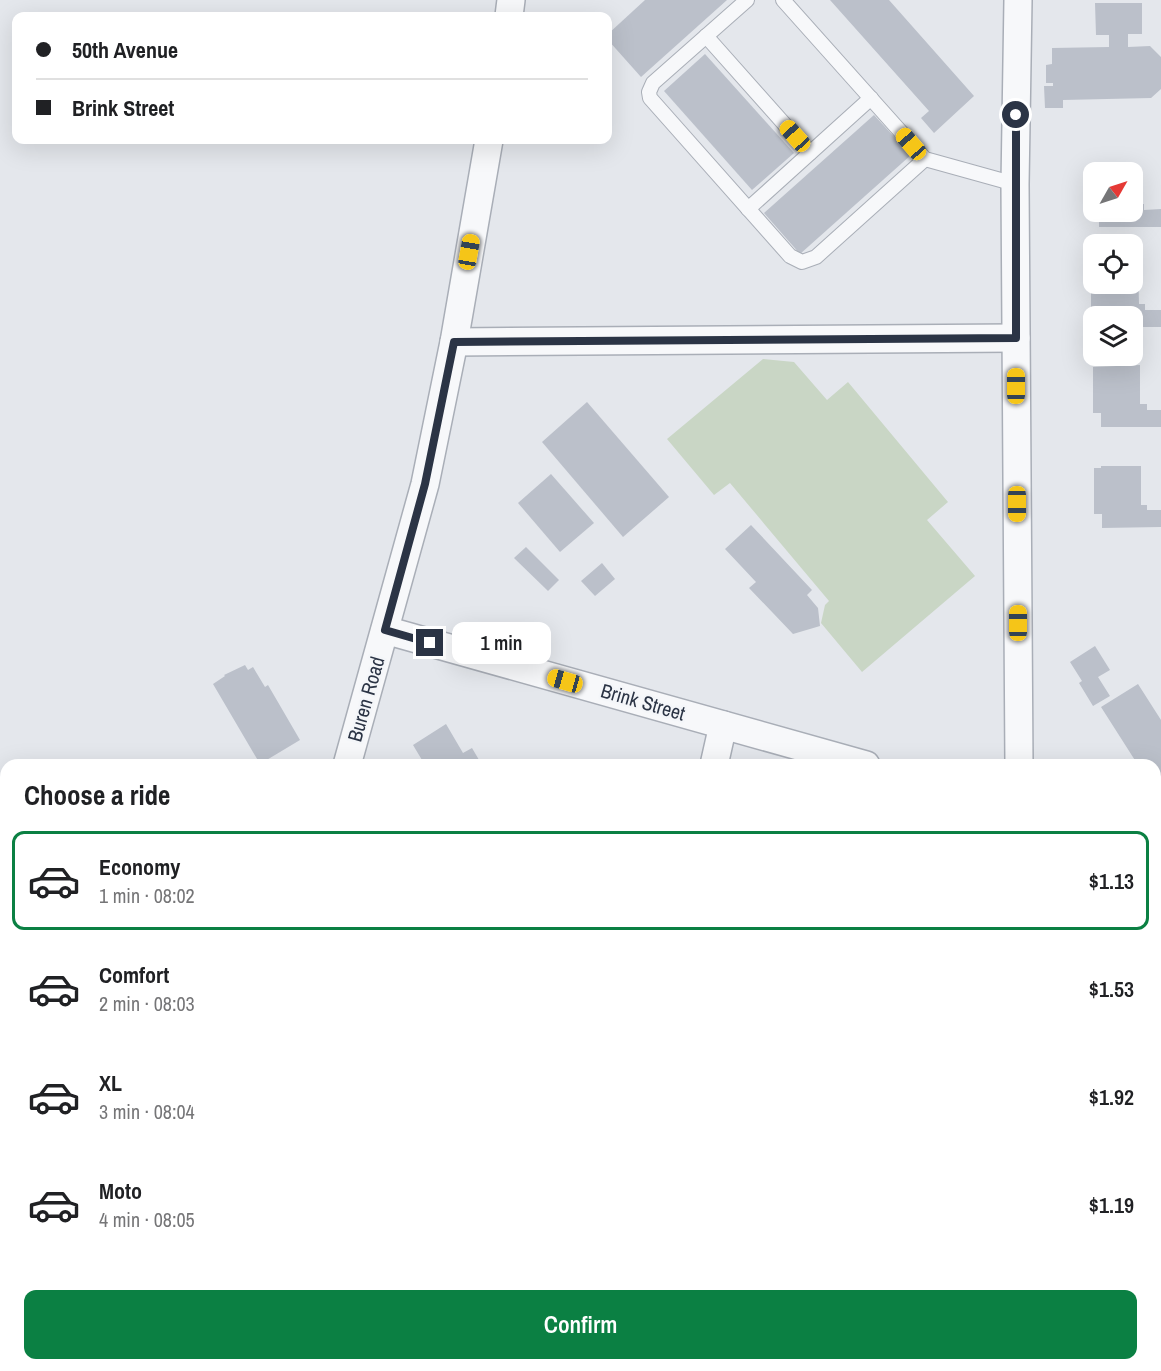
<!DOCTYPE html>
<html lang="en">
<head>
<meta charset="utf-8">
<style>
	:root { --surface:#fff; --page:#f6f6f6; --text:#202124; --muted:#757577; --line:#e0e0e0; --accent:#0b8043 }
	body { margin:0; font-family:"Archivo Narrow",sans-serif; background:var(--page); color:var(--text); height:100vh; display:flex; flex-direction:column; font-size:22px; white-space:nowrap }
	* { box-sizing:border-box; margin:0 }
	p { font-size:20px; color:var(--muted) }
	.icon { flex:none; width:33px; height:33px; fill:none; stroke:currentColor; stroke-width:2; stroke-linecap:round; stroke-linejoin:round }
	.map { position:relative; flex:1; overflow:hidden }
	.panel { position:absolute; left:0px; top:759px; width:1161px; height:612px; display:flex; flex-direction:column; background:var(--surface); border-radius:18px 18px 0 0; box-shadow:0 6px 24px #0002 }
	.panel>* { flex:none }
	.banner { position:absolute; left:12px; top:12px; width:600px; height:132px; border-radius:12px; box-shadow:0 6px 24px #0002; display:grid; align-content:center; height:132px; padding:0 24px; background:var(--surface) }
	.needle { width:39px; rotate:51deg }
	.buttons { position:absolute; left:1083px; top:162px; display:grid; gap:12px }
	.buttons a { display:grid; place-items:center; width:60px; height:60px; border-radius:12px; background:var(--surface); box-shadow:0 6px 24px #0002; font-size:30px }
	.end { position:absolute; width:27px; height:27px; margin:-14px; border:8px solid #2b3445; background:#fff; box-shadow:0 0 0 3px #fff }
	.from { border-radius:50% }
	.bubble { position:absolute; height:42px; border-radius:12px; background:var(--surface); box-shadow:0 6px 24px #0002; font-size:20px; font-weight:600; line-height:42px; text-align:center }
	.car { position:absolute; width:18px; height:36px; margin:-18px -9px; border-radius:8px; box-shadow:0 0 4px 2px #0007; background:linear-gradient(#f5c518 24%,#345 0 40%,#f5c518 0 76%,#345 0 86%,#f5c518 0) }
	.banner b { display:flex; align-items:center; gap:21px; height:57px; font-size:22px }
	.banner b+b { border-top:2px solid var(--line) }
	.banner i { width:15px; height:15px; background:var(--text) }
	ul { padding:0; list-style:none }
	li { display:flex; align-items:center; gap:18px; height:99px; margin:0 12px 9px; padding:0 12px; border:3px solid transparent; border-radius:12px }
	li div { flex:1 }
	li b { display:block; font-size:22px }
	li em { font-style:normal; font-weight:600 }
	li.current { border-color:var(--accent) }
	li>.icon { width:54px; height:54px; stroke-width:1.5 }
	h2 { padding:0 24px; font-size:27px; line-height:72px }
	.action { display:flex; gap:12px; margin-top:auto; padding:12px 24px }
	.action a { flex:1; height:69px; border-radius:12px; background:var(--accent); color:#fff; font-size:24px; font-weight:600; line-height:69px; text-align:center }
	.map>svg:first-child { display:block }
	.green { fill:#c9d6c5 }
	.building { fill:#bbc0ca }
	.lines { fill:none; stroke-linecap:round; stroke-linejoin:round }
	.lane-casing { stroke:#a9aeb7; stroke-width:16 }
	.street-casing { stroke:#a9aeb7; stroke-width:30 }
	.lane { stroke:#f7f8fa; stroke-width:14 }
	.street { stroke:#f7f8fa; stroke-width:27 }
	.route { stroke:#2b3445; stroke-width:8 }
	.labels { text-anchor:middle; stroke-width:5; stroke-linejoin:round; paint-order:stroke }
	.street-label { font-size:20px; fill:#2b3445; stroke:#f4f6f9 }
</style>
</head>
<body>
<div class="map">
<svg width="1161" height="1371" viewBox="0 0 1161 1371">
	<rect width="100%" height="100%" fill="#e4e7ec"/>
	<path class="green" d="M763 359 794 362 827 400 848 382 948 502 927 520 975 576 862 672 821 623 825 605 829 601 730 483 714 495 667 439Z"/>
	<g class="building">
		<path d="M645 0H727L641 77 608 40V34Z"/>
		<path d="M830 0H889L974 96 934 133 921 118 929 111Z"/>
		<path d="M1095 3H1142V34H1128V47L1150 46 1161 57V89L1151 98 1063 100V108H1045L1044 86H1053V83H1046V65L1052 64V48L1109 47V35H1096Z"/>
		<path d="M705 54 794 153 752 190 664 91Z"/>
		<path d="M874 115 911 155 800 254 764 213Z"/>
		<path d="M1098 166H1138V204H1144V210L1161 209V227H1099V212H1132V172H1094V213H1091L1090 168H1099Z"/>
		<path d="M1132 266H1138L1139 304H1145V310H1161V327H1132V316H1100V313H1091V268H1094V284H1132Z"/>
		<path d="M1140 365V404H1147V410H1161V427H1101V413H1093V367Z"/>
		<path d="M587 402 669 497 623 537 542 442Z"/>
		<path d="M1101 466H1141V505H1147V510H1161V527L1102 528V514H1094V468H1101Z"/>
		<path d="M551 474 594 523 560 552 518 503Z"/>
		<path d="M751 525 812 590 807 595 818 608 820 626 793 634 749 588 756 582 725 549Z"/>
		<path d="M526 547 559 580 548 591 514 558Z"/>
		<path d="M602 563 615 579 595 596 581 581Z"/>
		<path d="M1095 646 1110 670 1098 677 1110 696 1093 706 1079 683 1082 681 1070 662Z"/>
		<path d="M245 665 248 670 253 667 265 687 268 685 300 740 260 764 213 684 225 676 224 675Z"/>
		<path d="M1138 684 1161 720V777L1155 765H1138L1101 707Z"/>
		<path d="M446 724 463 753 472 748 482 765H425L413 745Z"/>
		<path d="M1155 923 1161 928V987L1155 982Z"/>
		<rect x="0" y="1152" width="6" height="40"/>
		<path d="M0 1277 6 1282V1360L0 1356Z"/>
		<path d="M12 1365H103L111 1371H19Z"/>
		<path d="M383 1365H478L488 1371H393Z"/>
		<path d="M547 1365H623L625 1366 622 1371H557Z"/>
	</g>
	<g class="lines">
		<defs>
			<g id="lane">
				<path d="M747 0 653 83 649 92 650 98 790 256 802 262 816 257 925 159"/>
				<path d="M783 0 925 159 1015 184"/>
				<path d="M706 36 810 153"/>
				<path d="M748 209 871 98"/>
				<path d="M153 1365 161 1371"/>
			</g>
			<g id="street">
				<path d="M1018 0 1015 184 1019 765"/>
				<path d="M509 16 511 0"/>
				<path d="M454 342 1016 338"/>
				<path d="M385 630 866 765"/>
				<path d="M347 765 425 484 454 342 489 140"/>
				<path d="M714 765 723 725"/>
				<path d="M1155 846 1161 848"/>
				<path d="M1155 1156 1161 1150"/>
				<path d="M254 1365 256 1371"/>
				<path d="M705 1365 706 1371"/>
				<path d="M964 1371 965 1365"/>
			</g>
		</defs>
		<use href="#lane" class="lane-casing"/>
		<use href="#street" class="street-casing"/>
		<use href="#lane" class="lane"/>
		<use href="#street" class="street"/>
	</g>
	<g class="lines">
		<path class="route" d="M430 643 385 630 425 484 454 342 1016 338V115"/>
	</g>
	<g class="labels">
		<g class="street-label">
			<text transform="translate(366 699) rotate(-74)" y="7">Buren Road</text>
			<text transform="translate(643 702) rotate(16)" y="7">Brink Street</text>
		</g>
	</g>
</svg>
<div class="buttons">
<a><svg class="needle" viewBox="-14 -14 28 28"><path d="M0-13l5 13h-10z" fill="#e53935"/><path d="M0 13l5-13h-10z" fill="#757577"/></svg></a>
<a><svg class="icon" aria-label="locate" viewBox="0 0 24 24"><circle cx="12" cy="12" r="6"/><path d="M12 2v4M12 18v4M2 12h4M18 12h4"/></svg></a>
<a><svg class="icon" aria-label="layers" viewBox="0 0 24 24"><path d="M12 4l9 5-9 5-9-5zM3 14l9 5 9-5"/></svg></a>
</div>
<i class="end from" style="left:1016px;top:115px"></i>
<i class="end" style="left:430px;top:643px"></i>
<div class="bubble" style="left:452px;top:622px;width:99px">1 min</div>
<i class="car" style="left:795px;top:136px;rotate:318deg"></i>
<i class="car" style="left:911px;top:144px;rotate:319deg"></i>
<i class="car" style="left:469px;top:252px;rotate:10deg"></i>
<i class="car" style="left:1016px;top:386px;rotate:0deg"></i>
<i class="car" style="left:1017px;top:504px;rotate:180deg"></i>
<i class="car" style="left:1018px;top:623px;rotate:0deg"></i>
<i class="car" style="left:565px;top:681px;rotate:286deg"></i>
<div class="banner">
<b><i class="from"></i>50th Avenue</b>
<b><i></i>Brink Street</b>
</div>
<section class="panel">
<h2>Choose a ride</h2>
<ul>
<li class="current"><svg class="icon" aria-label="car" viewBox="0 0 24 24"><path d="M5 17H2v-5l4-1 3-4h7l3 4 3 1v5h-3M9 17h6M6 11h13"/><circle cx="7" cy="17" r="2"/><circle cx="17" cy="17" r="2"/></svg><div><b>Economy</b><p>1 min · 08:02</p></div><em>$1.13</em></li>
<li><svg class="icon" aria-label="car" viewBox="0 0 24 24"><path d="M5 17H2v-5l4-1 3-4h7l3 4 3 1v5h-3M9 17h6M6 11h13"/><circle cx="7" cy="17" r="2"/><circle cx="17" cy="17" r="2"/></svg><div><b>Comfort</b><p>2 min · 08:03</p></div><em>$1.53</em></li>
<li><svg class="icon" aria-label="car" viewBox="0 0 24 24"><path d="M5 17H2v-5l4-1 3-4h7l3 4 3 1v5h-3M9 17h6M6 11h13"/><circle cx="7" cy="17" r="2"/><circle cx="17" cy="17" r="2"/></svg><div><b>XL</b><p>3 min · 08:04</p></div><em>$1.92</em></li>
<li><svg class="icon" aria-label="car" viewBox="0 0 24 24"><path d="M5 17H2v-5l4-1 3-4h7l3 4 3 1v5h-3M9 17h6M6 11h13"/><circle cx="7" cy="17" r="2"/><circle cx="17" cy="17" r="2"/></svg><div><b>Moto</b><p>4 min · 08:05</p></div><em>$1.19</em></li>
</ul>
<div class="action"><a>Confirm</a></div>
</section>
</div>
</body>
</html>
